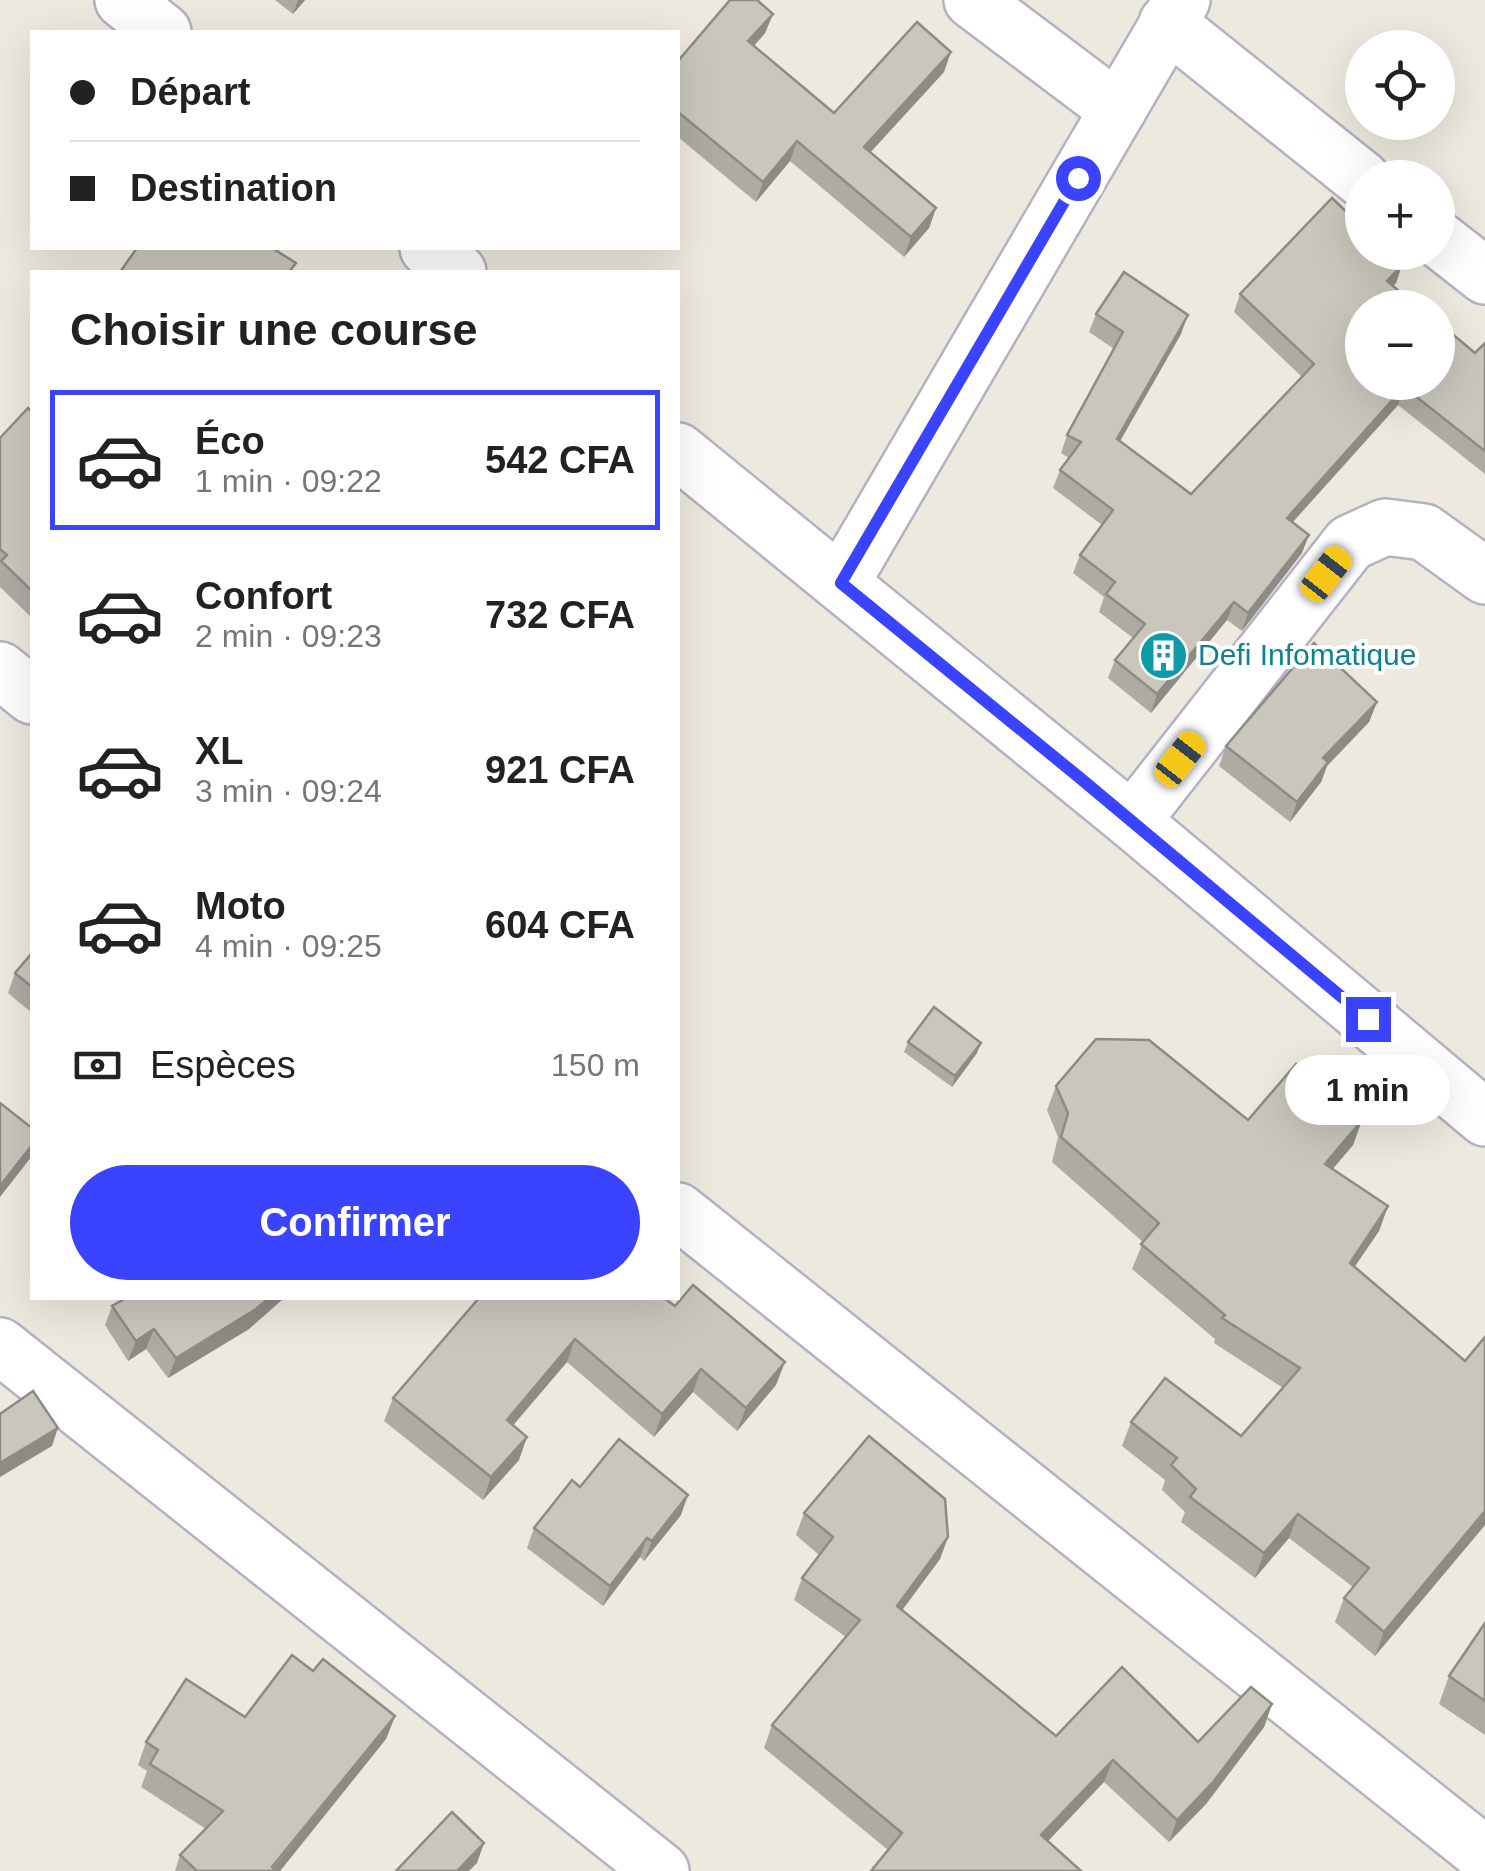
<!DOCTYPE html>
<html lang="fr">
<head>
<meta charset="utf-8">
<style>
	:root { --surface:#fff; --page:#f2f2f2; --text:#222; --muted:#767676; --line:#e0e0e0; --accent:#3a43ff }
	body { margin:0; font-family:Arial,sans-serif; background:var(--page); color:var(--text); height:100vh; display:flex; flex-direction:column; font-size:38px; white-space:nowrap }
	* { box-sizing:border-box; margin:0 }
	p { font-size:32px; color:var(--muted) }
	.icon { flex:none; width:55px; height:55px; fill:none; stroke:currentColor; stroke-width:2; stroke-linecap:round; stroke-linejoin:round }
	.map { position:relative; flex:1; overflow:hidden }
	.side { position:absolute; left:30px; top:270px; width:650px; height:1030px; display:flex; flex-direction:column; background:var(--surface); border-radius:0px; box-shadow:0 10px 40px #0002 }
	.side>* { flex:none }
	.guide { position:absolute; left:30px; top:30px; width:650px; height:220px; border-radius:0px; box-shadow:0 10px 40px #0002; display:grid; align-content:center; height:220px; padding:0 40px; background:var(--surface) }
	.buttons { position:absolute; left:1345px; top:30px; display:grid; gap:20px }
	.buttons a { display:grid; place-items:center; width:110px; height:110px; border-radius:50%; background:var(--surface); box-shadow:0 10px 40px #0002; font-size:50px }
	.end { position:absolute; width:45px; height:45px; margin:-22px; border:12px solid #3a43ff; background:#fff; box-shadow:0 0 0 5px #fff }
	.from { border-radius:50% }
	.bubble { position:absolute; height:70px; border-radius:35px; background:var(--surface); box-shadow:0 10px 40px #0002; font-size:32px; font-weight:800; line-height:70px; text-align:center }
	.car { position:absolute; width:30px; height:60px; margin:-30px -15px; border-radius:12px; box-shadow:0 0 8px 2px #0007; background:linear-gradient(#f5c518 24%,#345 0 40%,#f5c518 0 76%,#345 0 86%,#f5c518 0) }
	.guide b { display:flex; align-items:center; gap:35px; height:95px; font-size:38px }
	.guide b+b { border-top:2px solid var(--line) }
	.guide i { width:25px; height:25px; background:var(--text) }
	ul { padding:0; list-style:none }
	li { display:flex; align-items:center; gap:30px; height:140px; margin:0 20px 15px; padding:0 20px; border:5px solid transparent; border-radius:0px }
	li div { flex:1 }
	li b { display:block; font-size:38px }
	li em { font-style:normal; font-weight:800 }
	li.on { border-color:var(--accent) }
	li>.icon { width:90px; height:90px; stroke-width:1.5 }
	h2 { padding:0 40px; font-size:45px; line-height:120px }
	.pay { display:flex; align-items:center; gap:25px; height:110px; padding:0 40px; font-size:38px }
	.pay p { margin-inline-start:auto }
	.cta { display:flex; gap:20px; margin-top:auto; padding:20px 40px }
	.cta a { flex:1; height:115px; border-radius:60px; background:var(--accent); color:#fff; font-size:40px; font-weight:800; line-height:115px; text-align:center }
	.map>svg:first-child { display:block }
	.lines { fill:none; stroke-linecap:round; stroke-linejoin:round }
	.minor-casing { stroke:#b2b2c0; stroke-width:60 }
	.secondary-casing { stroke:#b2b2c0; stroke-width:60 }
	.minor { stroke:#fff; stroke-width:55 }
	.secondary { stroke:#fff; stroke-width:55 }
	.wall { fill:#adaba2 }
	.shaded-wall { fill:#8d8b84 }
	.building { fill:#c9c7bc; stroke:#8d8b84; stroke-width:2.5 }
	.route { stroke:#3a43ff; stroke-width:12 }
	.labels { text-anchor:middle; stroke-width:8; stroke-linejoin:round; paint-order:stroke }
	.culture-label { font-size:30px; fill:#0d838f; stroke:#fff; text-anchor:start }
</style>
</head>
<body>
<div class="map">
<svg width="1485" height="1871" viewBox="0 0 1485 1871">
	<rect width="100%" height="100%" fill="#eee9de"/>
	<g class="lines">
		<defs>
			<g id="minor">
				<path d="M972 0 1118 110"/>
				<path d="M1167 23 1362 179"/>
				<path d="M1438 239 1485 276"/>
				<path d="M841 583 1182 0"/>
				<path d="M0 670 32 696"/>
				<path d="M1132 821 1350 543 1385 527 1424 532 1485 576"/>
				<path d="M678 1211 1485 1855"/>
				<path d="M0 1346 661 1871"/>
			</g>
			<g id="secondary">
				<path d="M123 0 163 32"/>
				<path d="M428 248 458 272"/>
				<path d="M678 451 1132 821 1485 1118"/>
			</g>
		</defs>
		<use href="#minor" class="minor-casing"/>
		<use href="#secondary" class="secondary-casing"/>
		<use href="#minor" class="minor"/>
		<use href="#secondary" class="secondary"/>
	</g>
	<g class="wall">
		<path d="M275 0H305L293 14Z"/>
		<path d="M773 14 765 33 754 46 834 113 944 72 870 152 936 208 929 228 904 257 790 161 756 202 678 137V61Z"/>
		<path d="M1402 265 1396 283 1393 286 1475 353 1485 343V474L1398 405 1293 522 1302 553 1242 631 1227 620 1151 713 1108 678 1115 660 1133 638 1099 612 1104 597 1073 573 1080 555 1102 525 1053 488 1060 470 1069 458 1061 453 1067 435 1114 349 1089 332 1096 314 1181 334 1120 441 1191 494 1302 377 1234 312 1240 294Z"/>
		<path d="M32 412V618L0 587V438Z"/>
		<path d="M1377 702 1369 722 1327 766 1321 782 1290 822 1219 766 1226 746Z"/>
		<path d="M32 953V1013L8 993 15 973Z"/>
		<path d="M908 1042 977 1053 952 1087 904 1052Z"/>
		<path d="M1056 1086 1248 1120H1362L1353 1145 1333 1169 1388 1206 1379 1231 1354 1267 1485 1525 1375 1656 1335 1622 1344 1598 1353 1587 1289 1538 1255 1578 1181 1522 1185 1512 1162 1490 1165 1480 1122 1446 1131 1422 1241 1436 1283 1388 1214 1343 1215 1339 1132 1269 1143 1242 1052 1162 1058 1137 1047 1110Z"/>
		<path d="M126 1298H284L249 1329 168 1378 146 1349 128 1361 105 1325 112 1306Z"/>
		<path d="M479 1298 776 1385 737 1431 693 1392 654 1437 567 1362 513 1425 519 1460 483 1500 384 1421 393 1398Z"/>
		<path d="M580 1487 681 1515 644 1561 640 1557 603 1606 527 1548 534 1528Z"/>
		<path d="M804 1513 948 1537 940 1559 902 1610 1056 1736 1198 1742 1272 1704 1264 1727 1206 1804 1169 1842 1104 1782 888 1850 764 1748 772 1725 846 1637 794 1600 802 1578 819 1555 796 1535Z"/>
		<path d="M1485 1623V1735L1439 1704 1449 1676Z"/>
		<path d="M313 1671 395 1716 386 1739 280 1871H175L180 1855 206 1829 141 1787 147 1771 138 1765 146 1742 245 1717Z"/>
	</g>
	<g class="shaded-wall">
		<path d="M298 0H305L293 14Z"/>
		<path d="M773 14 765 33 741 60 748 41Z"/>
		<path d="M951 52 944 72 857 167 864 147Z"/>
		<path d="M797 141 790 161 756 202 763 182Z"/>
		<path d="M936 208 929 228 904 257 911 237Z"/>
		<path d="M1402 265 1396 283 1380 299 1387 281Z"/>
		<path d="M1188 315 1181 334 1111 457 1117 439Z"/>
		<path d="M1404 387 1398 405 1280 536 1287 518Z"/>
		<path d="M1309 535 1302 553 1242 631 1248 613Z"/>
		<path d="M1234 602 1227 620 1151 713 1157 694Z"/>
		<path d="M1377 702 1369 722 1327 766 1321 782 1290 822 1297 802 1323 758Z"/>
		<path d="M981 1043 977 1053 952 1087 955 1076Z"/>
		<path d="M1362 1120 1353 1145 1316 1188 1325 1164Z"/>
		<path d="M32 1145V1156L0 1197V1186Z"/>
		<path d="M1388 1206 1379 1231 1341 1287 1350 1263Z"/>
		<path d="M269 1298H284L249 1329 168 1378 176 1358Z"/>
		<path d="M154 1329 146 1349 128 1361 136 1341Z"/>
		<path d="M575 1339 567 1362 498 1443 507 1420Z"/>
		<path d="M785 1362 776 1385 737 1431 746 1408Z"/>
		<path d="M701 1369 693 1392 654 1437 662 1414Z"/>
		<path d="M58 1428 52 1446 0 1477V1463Z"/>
		<path d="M527 1437 519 1460 483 1500 491 1477Z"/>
		<path d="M688 1495 681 1515 644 1561 652 1541Z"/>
		<path d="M1485 1511V1525L1375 1656 1384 1632Z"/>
		<path d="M1298 1514 1289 1538 1255 1578 1264 1553Z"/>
		<path d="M948 1537 940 1559 889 1628 897 1606Z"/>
		<path d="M647 1538 640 1557 603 1606 610 1586Z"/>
		<path d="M1272 1704 1264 1727 1206 1804 1169 1842 1177 1820Z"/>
		<path d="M395 1716 386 1739 280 1871H271Z"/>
		<path d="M1113 1760 1104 1782 1033 1857 1041 1835Z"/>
		<path d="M484 1843 477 1863 469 1871H457Z"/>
	</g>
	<g class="building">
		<path d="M730 0H757L773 14 748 41 834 113 917 22 951 52 864 147 936 208 911 237 797 141 763 182 678 112V61Z"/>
		<path d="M1332 198 1362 227V252H1389L1402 265 1387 281 1419 308H1362V382H1438V322L1475 353 1485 343V451L1404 387 1287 518 1309 535 1248 613 1234 602 1157 694 1115 660 1145 624 1106 594 1115 582 1080 555 1113 510 1060 470 1081 442 1067 435 1123 332 1096 314 1124 272 1188 315 1117 439 1191 494 1314 364 1240 294Z"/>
		<path d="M137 248H272L296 263 289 272H120Z"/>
		<path d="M28 408 32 412V591L1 561 7 555 0 549V438Z"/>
		<path d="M1314 643 1377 702 1323 758 1328 762 1297 802 1226 746Z"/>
		<path d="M32 953V987L15 973Z"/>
		<path d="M934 1007 981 1043 955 1076 908 1042Z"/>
		<path d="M1096 1039 1149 1040 1248 1120 1296 1064 1362 1120 1325 1164 1388 1206 1350 1263 1465 1361 1485 1337V1511L1384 1632 1344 1598 1369 1568 1298 1514 1264 1553 1190 1497 1196 1489 1171 1465 1177 1458 1131 1422 1165 1378 1241 1436 1300 1368 1222 1318 1225 1315 1141 1244 1159 1223 1061 1137 1068 1113 1056 1086Z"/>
		<path d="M0 1103 32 1128V1145L0 1186Z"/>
		<path d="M693 1285 785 1362 746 1408 701 1369 662 1414 575 1339 507 1420 527 1437 491 1477 393 1398 479 1298H664L675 1306Z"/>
		<path d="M126 1298H269L256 1309 176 1358 154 1329 136 1341 112 1306Z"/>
		<path d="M33 1391 58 1428 0 1463V1414Z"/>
		<path d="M869 1436 945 1499 948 1537 897 1606 1056 1736 1122 1667 1198 1742 1251 1687 1272 1704 1214 1781 1177 1820 1113 1760 1041 1835 1081 1871H871L902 1833 772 1725 860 1620 802 1578 833 1537 804 1513Z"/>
		<path d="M619 1439 688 1495 652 1541 647 1538 610 1586 534 1528 572 1480 580 1487Z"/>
		<path d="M1485 1623V1701L1449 1676Z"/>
		<path d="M292 1655 313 1671 323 1659 395 1716 272 1867 276 1871H197L180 1855 223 1811 150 1764 158 1750 146 1742 186 1679 245 1717Z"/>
		<path d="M452 1812 484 1843 457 1871H396Z"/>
	</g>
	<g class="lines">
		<path class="route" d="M1078 178 841 583 1080 778 1368 1019"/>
	</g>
	<defs>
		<symbol id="building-disc" viewBox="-11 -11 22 22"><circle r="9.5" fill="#0f9aa8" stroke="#fff"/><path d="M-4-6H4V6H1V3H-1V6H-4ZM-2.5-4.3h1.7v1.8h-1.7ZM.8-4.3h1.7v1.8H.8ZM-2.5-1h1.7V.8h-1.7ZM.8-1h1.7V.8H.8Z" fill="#fff"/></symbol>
	</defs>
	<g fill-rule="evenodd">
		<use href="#building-disc" x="1136" y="628" width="55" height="55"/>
	</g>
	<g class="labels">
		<g class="culture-label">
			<text x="1198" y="665">Defi Infomatique</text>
		</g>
	</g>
</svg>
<div class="buttons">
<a><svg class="icon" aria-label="locate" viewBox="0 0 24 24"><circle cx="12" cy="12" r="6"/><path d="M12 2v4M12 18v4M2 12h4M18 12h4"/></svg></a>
<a>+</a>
<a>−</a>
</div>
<i class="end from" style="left:1078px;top:178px"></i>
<i class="end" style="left:1368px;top:1019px"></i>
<div class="bubble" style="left:1285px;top:1055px;width:165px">1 min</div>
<i class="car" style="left:1326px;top:574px;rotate:38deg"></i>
<i class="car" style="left:1180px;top:759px;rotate:38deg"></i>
<div class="guide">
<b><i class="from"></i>Départ</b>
<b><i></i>Destination</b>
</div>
<section class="side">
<h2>Choisir une course</h2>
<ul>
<li class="on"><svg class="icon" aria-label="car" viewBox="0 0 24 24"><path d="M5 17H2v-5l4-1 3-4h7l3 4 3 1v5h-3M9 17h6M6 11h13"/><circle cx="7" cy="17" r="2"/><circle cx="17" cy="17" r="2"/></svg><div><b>Éco</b><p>1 min · 09:22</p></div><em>542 CFA</em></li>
<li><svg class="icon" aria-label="car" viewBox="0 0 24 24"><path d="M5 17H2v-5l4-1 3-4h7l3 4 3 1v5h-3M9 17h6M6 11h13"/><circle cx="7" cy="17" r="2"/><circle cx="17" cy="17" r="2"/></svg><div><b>Confort</b><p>2 min · 09:23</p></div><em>732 CFA</em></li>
<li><svg class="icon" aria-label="car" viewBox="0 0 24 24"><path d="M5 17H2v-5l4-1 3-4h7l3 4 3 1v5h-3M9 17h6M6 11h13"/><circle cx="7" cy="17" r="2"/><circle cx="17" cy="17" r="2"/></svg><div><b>XL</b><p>3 min · 09:24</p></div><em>921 CFA</em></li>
<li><svg class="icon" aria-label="car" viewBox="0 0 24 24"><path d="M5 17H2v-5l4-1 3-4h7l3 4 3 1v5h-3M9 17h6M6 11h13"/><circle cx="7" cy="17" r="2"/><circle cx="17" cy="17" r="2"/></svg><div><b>Moto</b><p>4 min · 09:25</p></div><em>604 CFA</em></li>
</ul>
<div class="pay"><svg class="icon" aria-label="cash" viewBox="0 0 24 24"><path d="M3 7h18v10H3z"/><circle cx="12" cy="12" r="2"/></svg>Espèces<p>150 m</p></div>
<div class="cta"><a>Confirmer</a></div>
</section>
</div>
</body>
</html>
